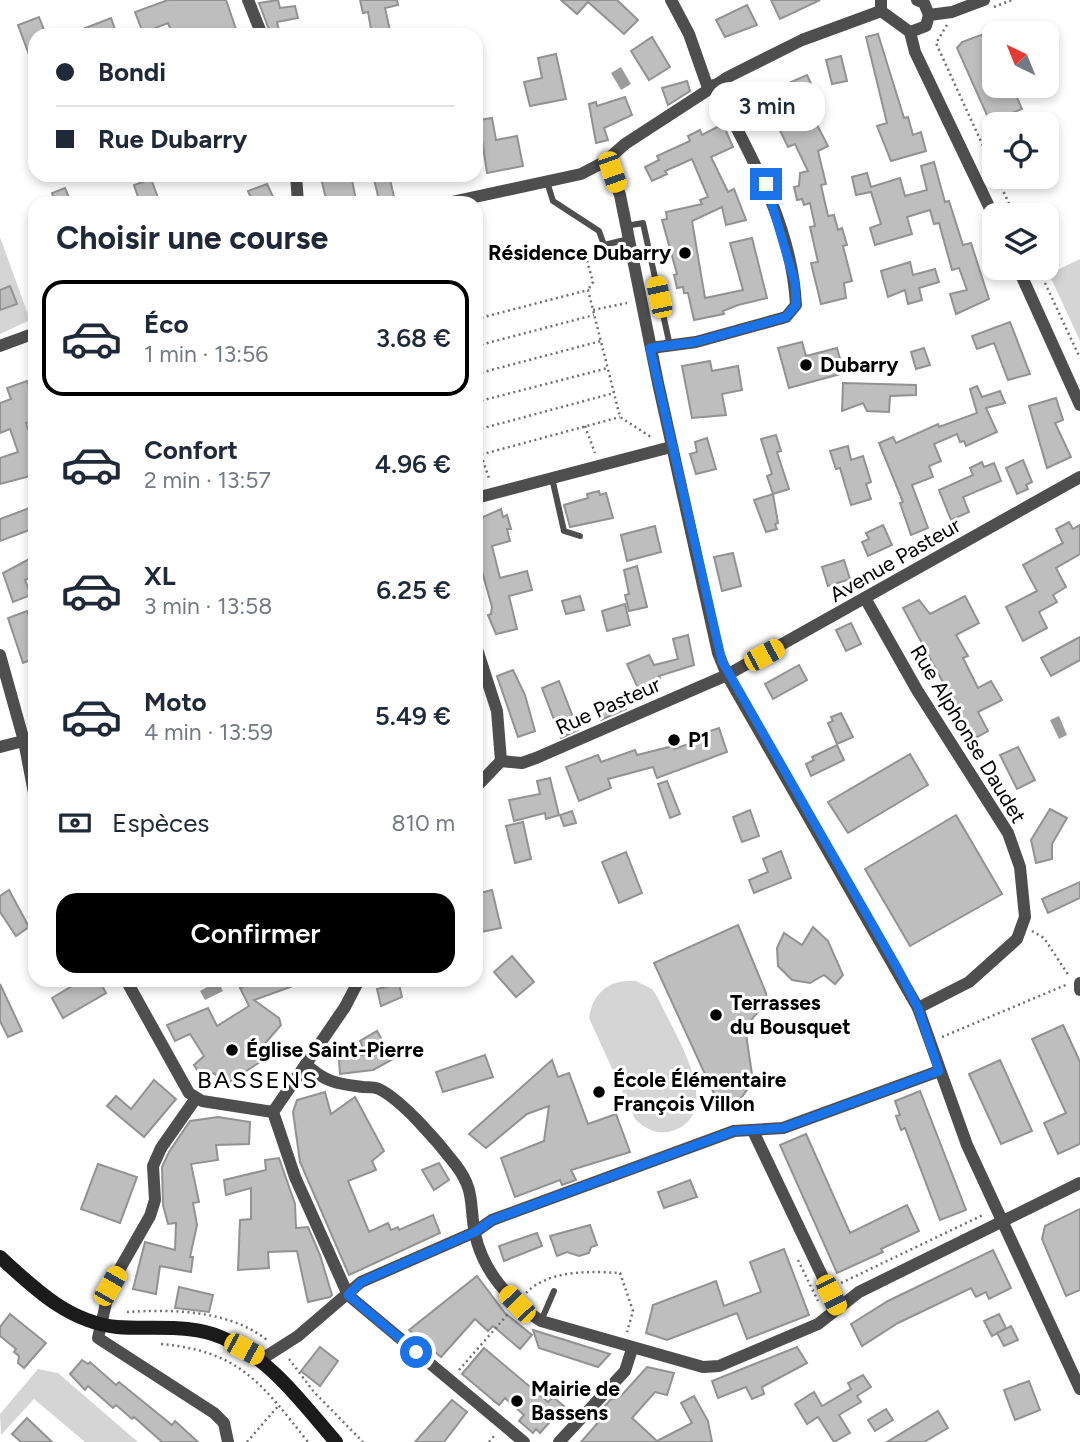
<!DOCTYPE html>
<html lang="fr">
<head>
<meta charset="utf-8">
<style>
	:root { --surface:#fff; --page:#f6f6f7; --text:#1f2937; --muted:#747a83; --line:#e0e1e3; --accent:#000 }
	body { margin:0; font-family:Figtree,sans-serif; background:var(--page); color:var(--text); height:100vh; display:flex; flex-direction:column; font-size:26px; white-space:nowrap }
	* { box-sizing:border-box; margin:0 }
	p { font-size:23px; color:var(--muted) }
	.icon { flex:none; width:38px; height:38px; fill:none; stroke:currentColor; stroke-width:2; stroke-linecap:round; stroke-linejoin:round }
	.map { position:relative; flex:1; overflow:hidden }
	.side { position:absolute; left:28px; top:196px; width:455px; height:791px; display:flex; flex-direction:column; background:var(--surface); border-radius:21px; box-shadow:0 4px 10px #0003 }
	.side>* { flex:none }
	.banner { position:absolute; left:28px; top:28px; width:455px; height:154px; border-radius:21px; box-shadow:0 4px 10px #0003; display:grid; align-content:center; height:154px; padding:0 28px; background:var(--surface) }
	.needle { width:46px; rotate:317deg }
	.fabs { position:absolute; left:982px; top:21px; display:grid; gap:14px }
	.fabs a { display:grid; place-items:center; width:77px; height:77px; border-radius:14px; background:var(--surface); box-shadow:0 4px 10px #0003; font-size:35px }
	.end { position:absolute; width:32px; height:32px; margin:-16px; border:9px solid #1a73e8; background:#fff; box-shadow:0 0 0 4px #fff }
	.from { border-radius:50% }
	.bubble { position:absolute; height:49px; border-radius:21px; background:var(--surface); box-shadow:0 4px 10px #0003; font-size:23px; font-weight:600; line-height:49px; text-align:center }
	.car { position:absolute; width:21px; height:42px; margin:-21px -10px; border-radius:9px; box-shadow:0 0 5px 2px #0007; background:linear-gradient(#f5c518 24%,#345 0 40%,#f5c518 0 76%,#345 0 86%,#f5c518 0) }
	.banner b { display:flex; align-items:center; gap:24px; height:66px; font-size:26px }
	.banner b+b { border-top:2px solid var(--line) }
	.banner i { width:18px; height:18px; background:var(--text) }
	ul { padding:0; list-style:none }
	li { display:flex; align-items:center; gap:21px; height:116px; margin:0 14px 10px; padding:0 14px; border:4px solid transparent; border-radius:21px }
	li div { flex:1 }
	li b { display:block; font-size:26px }
	li em { font-style:normal; font-weight:600 }
	li.on { border-color:var(--accent) }
	li>.icon { width:63px; height:63px; stroke-width:1.5 }
	h2 { padding:0 28px; font-size:32px; line-height:84px }
	.pay { display:flex; align-items:center; gap:18px; height:77px; padding:0 28px; font-size:26px }
	.pay p { margin-inline-start:auto }
	.action { display:flex; gap:14px; margin-top:auto; padding:14px 28px }
	.action a { flex:1; height:80px; border-radius:21px; background:var(--accent); color:#fff; font-size:28px; font-weight:600; line-height:80px; text-align:center }
	.map>svg:first-child { display:block }
	.green { fill:#d5d5d5 }
	.water { fill:#9c9c9c }
	.building { fill:#bebebe; stroke:#929292; stroke-width:2 }
	.lines { fill:none; stroke-linecap:round; stroke-linejoin:round }
	.path { stroke:#707070; stroke-width:2.5; stroke-dasharray:2 3.5; stroke-linecap:butt }
	.lane { stroke:#4e4e4e; stroke-width:6 }
	.street { stroke:#4e4e4e; stroke-width:12 }
	.secondary { stroke:#1b1b1b; stroke-width:14 }
	.route { stroke:#1a73e8; stroke-width:9 }
	.poi-dot { fill:#000; stroke:#fff; stroke-width:2.5 }
	.labels { text-anchor:middle; stroke-width:6; stroke-linejoin:round; paint-order:stroke }
	.poi-label { font-size:21px; font-weight:bold; fill:#000; stroke:#fff; text-anchor:start }
	.street-label { font-size:21px; fill:#000; stroke:#fff }
	.quarter-label { font-size:24px; letter-spacing:2px; fill:#000; stroke:#fff }
</style>
</head>
<body>
<div class="map">
<svg width="1080" height="1442" viewBox="0 0 1080 1442">
	<rect width="100%" height="100%" fill="#fff"/>
	<g class="green">
		<path d="M0 237 30 320 0 334Z"/>
		<path d="M1080 259V341L1049 274Z"/>
		<path d="M636 981 652 989 658 998C672 1030 726 1110 675 1130 660 1136 646 1130 635 1119L589 1018C593 991 611 979 636 981Z"/>
		<path d="M38 1369 58 1373 138 1442H85L34 1399 1 1435 0 1414Z"/>
	</g>
	<g class="water">
		<path d="M621 67 631 84 621 90 611 73Z"/>
		<path d="M1059 716 1067 735 1059 739 1050 720Z"/>
		<path d="M218 981 223 991 205 1000 200 991Z"/>
	</g>
	<g class="building">
		<path d="M168 0H226L238 35H173L168 23 143 33 135 12Z"/>
		<path d="M278 0 280 8 295 6 298 18 277 22 280 35H271L259 3Z"/>
		<path d="M360 0H397L398 5 385 8 391 35H372L368 12 363 13Z"/>
		<path d="M561 0H617L638 20 624 34 588 2 577 14Z"/>
		<path d="M771 0H820L780 19Z"/>
		<path d="M747 5 757 25 725 37 716 20Z"/>
		<path d="M39 17 46 35H35L34 68 18 25Z"/>
		<path d="M111 18 117 35H70V34Z"/>
		<path d="M989 32 994 44V86H1012L1022 109 990 122 957 48 962 42Z"/>
		<path d="M878 34 904 118 908 117 913 135 921 132 926 151 891 161 877 126 887 123 866 37Z"/>
		<path d="M652 37 670 67 649 80 631 51Z"/>
		<path d="M556 54 566 99 530 106 524 82 542 78 538 58Z"/>
		<path d="M841 56 847 81 832 84 826 60Z"/>
		<path d="M807 75 814 90 787 103V107L797 127 814 119 828 146 818 151 826 184 821 185 828 216 834 215 838 230 842 228 847 245 843 246 852 281 844 283 846 298 821 304 811 263 818 262 810 227 815 226 810 203 804 205 802 199 797 200 794 187 799 186 800 173 808 171 795 144 788 147 774 118 752 129 743 111 748 109 745 102Z"/>
		<path d="M687 81 690 91 668 105 662 88Z"/>
		<path d="M625 97 632 115 604 128 608 140 596 143 589 104 596 102 597 106Z"/>
		<path d="M492 118 496 140 517 136 523 166 487 173 479 120Z"/>
		<path d="M723 124 733 147 711 157 728 192 734 189 746 220 726 225 722 207 692 221 705 298 743 290 730 243 752 238 767 298 738 305 723 311 724 314 694 320 688 293H684L683 287 677 288 674 275 677 274 662 220 667 219 666 212 702 204 700 200 708 197 692 159 665 171 667 174 652 181 645 167 659 160 657 156 690 141 688 136 700 130 702 135Z"/>
		<path d="M934 162 945 202 949 201 963 245 971 243 989 299 956 314 950 294 967 290 959 268 952 270 939 223 934 224 930 210 907 217 912 234 875 245 870 228 881 224 871 192 856 195 852 177 867 173 871 187 900 178 905 196 927 190 921 166Z"/>
		<path d="M335 175H351L356 200 327 203 321 178Z"/>
		<path d="M373 175H389L394 197 379 200Z"/>
		<path d="M151 179 160 203H140L134 185Z"/>
		<path d="M267 184 276 203H253L248 191Z"/>
		<path d="M65 188 70 200 55 203 52 193Z"/>
		<path d="M910 262 913 275 935 269 939 282 919 288 922 300 908 304 905 290 888 297 881 271Z"/>
		<path d="M10 286 17 304 0 310V290Z"/>
		<path d="M1010 322 1030 374 1008 380 994 343 977 349 972 336Z"/>
		<path d="M802 342 806 356 837 348 844 373 789 388 778 348Z"/>
		<path d="M924 348 930 365 916 369 911 352Z"/>
		<path d="M710 361 712 371 738 366 742 390 722 394 726 415 692 418 682 366Z"/>
		<path d="M27 381 35 402V419L26 423 35 448V464L31 466 34 475 0 484V458L18 452 10 429 0 433V403L11 399 7 388Z"/>
		<path d="M843 383 916 385V395L890 396 889 412 867 411 863 403 842 411Z"/>
		<path d="M977 386 982 397 1000 391 1005 403 986 408 997 432 966 446 964 441 960 442 957 434 934 444 941 461 929 466 933 477 912 485 928 528 911 535 900 503 903 502 879 443 893 437 896 443 938 424 939 427 977 413 970 389Z"/>
		<path d="M1056 398 1063 420 1055 423 1071 457 1047 468 1029 406Z"/>
		<path d="M776 435 781 451 777 452 789 489 773 494 767 476 772 474 761 439Z"/>
		<path d="M707 438 716 469 696 474 690 454 697 452 695 442Z"/>
		<path d="M848 446 851 460 863 456 871 482 866 484 871 499 851 505 840 468 836 469 830 451Z"/>
		<path d="M1023 460 1032 482 1026 485 1028 489 1017 494 1006 468Z"/>
		<path d="M982 462 984 467 994 463 1001 481 963 497 969 512 951 520 939 490 973 475 970 468Z"/>
		<path d="M599 491 600 495 606 493 613 518 570 527 564 505 588 498 587 494Z"/>
		<path d="M773 494 778 523 775 524 777 529 766 532 754 500Z"/>
		<path d="M35 506V528L0 541V519Z"/>
		<path d="M501 509 503 517 507 515 511 529H507L510 541 492 546 500 578 527 571 532 590 509 596 517 629 496 634 488 615 491 614 492 607 481 568 476 569V551L480 549 476 520Z"/>
		<path d="M1069 522 1073 529 1080 525V554L1056 568 1066 587 1053 595 1057 602 1039 612 1047 628 1023 641 1006 607 1037 591 1023 565 1063 543 1056 529Z"/>
		<path d="M883 525 892 545 868 556 862 542 869 539 866 533Z"/>
		<path d="M655 526 661 552 627 561 621 535Z"/>
		<path d="M733 553 741 586 722 591 714 557Z"/>
		<path d="M35 556V576L25 580 31 595 13 602 3 573Z"/>
		<path d="M844 560 850 579 828 586 822 567Z"/>
		<path d="M637 566 647 607 629 611 625 595 629 594 624 570Z"/>
		<path d="M580 596 584 610 566 614 562 601Z"/>
		<path d="M965 596 979 623 956 635 968 656 963 658 978 688 991 681 1002 700 978 712 988 731 970 741 950 703 953 701 903 608 919 600 930 614Z"/>
		<path d="M625 604 630 625 607 631 602 611Z"/>
		<path d="M27 611 33 627 29 636 35 639V658L23 663 8 618Z"/>
		<path d="M851 623 861 644 846 651 836 630Z"/>
		<path d="M688 635 694 665 659 676 660 678 638 688 627 664 649 655 654 665 678 659 673 639Z"/>
		<path d="M1080 637V660L1051 676 1041 658Z"/>
		<path d="M799 665 807 680 773 699 765 684Z"/>
		<path d="M513 670 525 695 535 731 518 737 497 676Z"/>
		<path d="M559 681 578 730 561 738 542 688Z"/>
		<path d="M622 698 626 709 601 720 596 706Z"/>
		<path d="M841 713 853 737 837 744 828 723 833 721 831 717Z"/>
		<path d="M719 728 727 752 657 778 653 767 608 779 611 788 579 801 566 767 598 755 601 762 635 750 637 755 673 746 674 749 700 740 698 735Z"/>
		<path d="M837 745 844 760 811 776 806 764 814 760 812 757Z"/>
		<path d="M1018 747 1035 780 1017 789 1000 755Z"/>
		<path d="M910 754 928 785 848 833 828 802Z"/>
		<path d="M550 778 559 815 546 819 545 813 514 821 509 800 540 794 537 781Z"/>
		<path d="M667 781 680 814 670 818 658 784Z"/>
		<path d="M1050 809 1067 818 1052 844V859L1036 863 1031 840Z"/>
		<path d="M750 810 759 836 742 842 733 817Z"/>
		<path d="M572 811 576 823 564 826 560 815Z"/>
		<path d="M956 815 1002 894 910 946 865 869Z"/>
		<path d="M523 822 531 859 515 863 506 826Z"/>
		<path d="M781 851 791 878 754 893 749 880 768 872 763 859Z"/>
		<path d="M626 852 642 893 619 903 602 862Z"/>
		<path d="M1080 882V898L1048 913 1042 899Z"/>
		<path d="M9 890 29 927 16 936 0 912V896Z"/>
		<path d="M492 890 501 928 476 933V894Z"/>
		<path d="M738 925 766 993 767 1002 752 1019 746 1034 753 1081 742 1097 720 1107 654 963Z"/>
		<path d="M813 927 828 941 843 975 835 984 824 975 810 983 792 980 778 966 777 948 784 933 802 945Z"/>
		<path d="M512 956 534 982 516 997 494 972Z"/>
		<path d="M82 980H99L106 993 63 1018 52 998Z"/>
		<path d="M256 980 304 982 254 1000 279 1018 281 1025 262 1047 266 1058 225 1085 214 1073 202 1078 194 1065 204 1056 190 1034 175 1041 167 1025 208 1008 217 1026 249 1006 240 988Z"/>
		<path d="M0 984 22 1031 8 1037 0 1021Z"/>
		<path d="M399 984 402 997 381 1006 377 989Z"/>
		<path d="M1063 1025 1080 1062V1144L1058 1154 1044 1123 1066 1113 1032 1039Z"/>
		<path d="M377 1031 393 1059 373 1070 340 1074 339 1060 366 1054 360 1041Z"/>
		<path d="M485 1055 493 1077 443 1092 436 1072Z"/>
		<path d="M552 1060 558 1077 569 1073 588 1124 616 1114 630 1152 571 1170 576 1180 562 1185 560 1180 515 1197 501 1158 544 1141 549 1106 527 1114 486 1148 469 1134Z"/>
		<path d="M1000 1060 1032 1131 1001 1144 969 1074Z"/>
		<path d="M154 1080 176 1099 144 1137 107 1106 116 1096 131 1109Z"/>
		<path d="M920 1091 966 1210 940 1220 905 1128 901 1130 896 1116 900 1115 895 1101Z"/>
		<path d="M325 1092 331 1114 355 1097 384 1151 372 1161 376 1170 348 1181 369 1232 388 1223 391 1230 398 1227 399 1230 433 1215 440 1233 349 1275 300 1162 293 1112 297 1100Z"/>
		<path d="M218 1117 250 1122 249 1144 216 1145 218 1160 191 1164 199 1202 193 1203 197 1225 190 1257H193L191 1272 160 1266 156 1294 133 1289 145 1242 175 1250 176 1223 168 1224 163 1205 162 1167 169 1152 190 1121Z"/>
		<path d="M806 1134 850 1233 907 1205 919 1231 881 1249 883 1252 837 1273 780 1145Z"/>
		<path d="M279 1158 295 1204 296 1228 308 1227 320 1255 332 1295 330 1297 308 1302 297 1251 268 1252 269 1268 238 1270 240 1220 251 1219V1188L226 1195 224 1180 266 1170 265 1160Z"/>
		<path d="M439 1163 449 1180 434 1190 422 1170Z"/>
		<path d="M98 1164 137 1177 120 1223 81 1209Z"/>
		<path d="M690 1180 697 1197 664 1208 658 1192Z"/>
		<path d="M1080 1209V1290L1066 1296 1042 1239 1045 1226Z"/>
		<path d="M590 1225 597 1245 591 1247 589 1253 579 1256 567 1252 557 1256 550 1236Z"/>
		<path d="M537 1233 542 1246 504 1261 499 1246Z"/>
		<path d="M784 1249 809 1315 747 1339 737 1313 667 1340 646 1333 653 1305 716 1281 724 1306 761 1292 750 1262Z"/>
		<path d="M993 1250 1011 1288 989 1299 986 1292 976 1297 971 1288 898 1323 862 1346 851 1324 888 1301Z"/>
		<path d="M477 1276 505 1313 532 1335 520 1349 493 1326 488 1331 475 1319 441 1357 409 1330Z"/>
		<path d="M179 1287 213 1295 209 1312 175 1308Z"/>
		<path d="M10 1314 46 1343 24 1368 18 1363 19 1356 14 1352 16 1349 0 1336V1327Z"/>
		<path d="M999 1314 1006 1328 992 1336 984 1321Z"/>
		<path d="M1011 1326 1018 1340 1004 1346 997 1333Z"/>
		<path d="M533 1330 610 1354 598 1367 539 1348Z"/>
		<path d="M320 1347 338 1361 320 1386 301 1371Z"/>
		<path d="M797 1347 807 1363 762 1387 764 1394 752 1399 746 1387 718 1398 712 1381Z"/>
		<path d="M484 1348 548 1402 553 1397 564 1406 540 1433 536 1429 533 1433 519 1421 524 1415 505 1398 499 1405 462 1374Z"/>
		<path d="M82 1360 88 1364 90 1362 116 1385 119 1382 172 1425 175 1421 198 1442H162L134 1417 132 1419 116 1405 113 1408 88 1386 85 1390 70 1374Z"/>
		<path d="M647 1367 674 1373 667 1395 655 1392 632 1418 657 1441 692 1423 681 1403 694 1396 708 1421 712 1442H581L603 1417 605 1406 610 1400 621 1396Z"/>
		<path d="M863 1375 871 1387 857 1396 861 1402 839 1415 850 1433 834 1442 818 1417 807 1424 795 1404 814 1392 822 1406 851 1389 848 1383Z"/>
		<path d="M1029 1381 1040 1410 1015 1420 1004 1390Z"/>
		<path d="M452 1400 467 1412 444 1442H415Z"/>
		<path d="M886 1409 893 1420 875 1431 868 1420Z"/>
		<path d="M938 1411 948 1428 924 1442H887Z"/>
		<path d="M27 1418 52 1442H21L12 1434Z"/>
	</g>
	<g class="lines">
		<g class="path">
			<path d="M994 7 1012 0"/>
			<path d="M947 25 936 43 994 170"/>
			<path d="M997 177 1014 215"/>
			<path d="M584 250 593 282 588 290"/>
			<path d="M1038 268 1080 358"/>
			<path d="M593 310 627 303"/>
			<path d="M476 319 588 290 620 417 651 437"/>
			<path d="M476 346 594 315"/>
			<path d="M476 374 601 341"/>
			<path d="M476 402 608 368"/>
			<path d="M585 426 595 453"/>
			<path d="M476 430 614 393"/>
			<path d="M481 455 490 481"/>
			<path d="M476 456 620 417"/>
			<path d="M1032 931 1044 938 1069 976"/>
			<path d="M942 1037 1068 984"/>
			<path d="M798 1260 818 1301"/>
			<path d="M841 1283 983 1215"/>
			<path d="M526 1293C548 1270 589 1271 620 1273L633 1311 627 1332"/>
			<path d="M127 1312C172 1309 231 1310 268 1341"/>
			<path d="M161 1344C240 1351 262 1384 308 1442"/>
			<path d="M289 1359 314 1392 363 1442"/>
			<path d="M459 1370 508 1314"/>
			<path d="M247 1442 279 1405"/>
			<path d="M489 1442 494 1436"/>
		</g>
		<g class="lane">
			<path d="M547 182 553 201 599 231 604 245 629 239"/>
			<path d="M626 226 643 223 670 346"/>
			<path d="M552 478 564 531 580 536"/>
			<path d="M541 1321 554 1291"/>
		</g>
		<g class="street">
			<path d="M248 0 262 35"/>
			<path d="M671 0 689 34 708 88"/>
			<path d="M881 0V11L910 32 926 26 929 15 924 3 917 0"/>
			<path d="M929 15 952 12 984 0"/>
			<path d="M910 32 915 52 994 217"/>
			<path d="M606 161 620 195 658 383 718 653 727 675 918 1008 967 1145 1080 1389"/>
			<path d="M296 175 298 203"/>
			<path d="M447 203 581 174 606 161 625 144 728 77 802 40 881 11"/>
			<path d="M1018 268 1080 405"/>
			<path d="M0 346 35 333"/>
			<path d="M651 348 696 342 786 317 796 305C792 225 750 154 714 85"/>
			<path d="M476 498 671 447"/>
			<path d="M865 598 917 690 1008 833 1020 867 1025 917 1017 939 969 982 918 1008"/>
			<path d="M476 646 497 711 501 761"/>
			<path d="M0 655 24 741 35 798"/>
			<path d="M0 747 35 738"/>
			<path d="M501 761 522 763 536 758 727 675 1080 477"/>
			<path d="M476 787 501 761"/>
			<path d="M126 980 189 1093 202 1101 273 1112"/>
			<path d="M359 980 345 1007 273 1112 295 1177 348 1295 524 1442"/>
			<path d="M1080 983V990"/>
			<path d="M306 1064C324 1082 338 1084 363 1087 368 1087 375 1087 379 1089 402 1100 439 1143 455 1164 476 1191 469 1204 475 1234 483 1271 509 1301 541 1321L703 1367 719 1366 818 1324 859 1292 1080 1183"/>
			<path d="M196 1098 161 1148 153 1166 155 1200 150 1216 110 1286 98 1338 214 1413 224 1423 228 1442"/>
			<path d="M753 1131 838 1309"/>
			<path d="M262 1359 298 1336 361 1282 475 1232 492 1220 734 1131 783 1128 939 1071"/>
			<path d="M559 1442 625 1371 632 1349"/>
		</g>
		<path class="secondary" d="M0 1257C34 1288 68 1322 117 1327 152 1330 190 1323 223 1338 271 1359 302 1403 336 1442"/>
	</g>
	<g class="lines">
		<path class="route" d="M416 1352 348 1295 361 1282 475 1232 492 1220 734 1131 783 1128 939 1071 918 1008 898 969 722 661 650 348 696 342 786 317 796 305 795 283 766 184"/>
	</g>
	<g class="poi-dot">
		<circle cx="685" cy="253" r="7"/>
		<circle cx="806" cy="365" r="7"/>
		<circle cx="674" cy="740" r="7"/>
		<circle cx="716" cy="1015" r="7"/>
		<circle cx="232" cy="1050" r="7"/>
		<circle cx="599" cy="1092" r="7"/>
		<circle cx="517" cy="1401" r="7"/>
	</g>
	<g class="labels">
		<g class="poi-label">
			<text x="671" y="260" text-anchor="end">Résidence Dubarry</text>
			<text x="820" y="372">Dubarry</text>
			<text x="688" y="747">P1</text>
			<text x="730" y="1010">Terrasses<tspan x="730" dy="24">du Bousquet</tspan></text>
			<text x="246" y="1057">Église Saint-Pierre</text>
			<text x="613" y="1087">École Élémentaire<tspan x="613" dy="24">François Villon</tspan></text>
			<text x="531" y="1396">Mairie de<tspan x="531" dy="24">Bassens</tspan></text>
		</g>
		<g class="street-label">
			<text transform="translate(895 560) rotate(-30)" y="7">Avenue Pasteur</text>
			<text transform="translate(608 706) rotate(-24)" y="7">Rue Pasteur</text>
			<text transform="translate(968 734) rotate(59)" y="7">Rue Alphonse Daudet</text>
		</g>
		<g class="quarter-label">
			<text x="258" y="1088">BASSENS</text>
		</g>
	</g>
</svg>
<div class="fabs">
<a><svg class="needle" viewBox="-14 -14 28 28"><path d="M0-13l5 13h-10z" fill="#e53935"/><path d="M0 13l5-13h-10z" fill="#747a83"/></svg></a>
<a><svg class="icon" aria-label="locate" viewBox="0 0 24 24"><circle cx="12" cy="12" r="6"/><path d="M12 2v4M12 18v4M2 12h4M18 12h4"/></svg></a>
<a><svg class="icon" aria-label="layers" viewBox="0 0 24 24"><path d="M12 4l9 5-9 5-9-5zM3 14l9 5 9-5"/></svg></a>
</div>
<i class="end from" style="left:416px;top:1352px"></i>
<i class="end" style="left:766px;top:184px"></i>
<div class="bubble" style="left:709px;top:82px;width:116px">3 min</div>
<i class="car" style="left:612px;top:172px;rotate:161deg"></i>
<i class="car" style="left:659px;top:297px;rotate:348deg"></i>
<i class="car" style="left:764px;top:655px;rotate:62deg"></i>
<i class="car" style="left:110px;top:1286px;rotate:30deg"></i>
<i class="car" style="left:831px;top:1295px;rotate:154deg"></i>
<i class="car" style="left:517px;top:1304px;rotate:316deg"></i>
<i class="car" style="left:244px;top:1349px;rotate:118deg"></i>
<div class="banner">
<b><i class="from"></i>Bondi</b>
<b><i></i>Rue Dubarry</b>
</div>
<section class="side">
<h2>Choisir une course</h2>
<ul>
<li class="on"><svg class="icon" aria-label="car" viewBox="0 0 24 24"><path d="M5 17H2v-5l4-1 3-4h7l3 4 3 1v5h-3M9 17h6M6 11h13"/><circle cx="7" cy="17" r="2"/><circle cx="17" cy="17" r="2"/></svg><div><b>Éco</b><p>1 min · 13:56</p></div><em>3.68 €</em></li>
<li><svg class="icon" aria-label="car" viewBox="0 0 24 24"><path d="M5 17H2v-5l4-1 3-4h7l3 4 3 1v5h-3M9 17h6M6 11h13"/><circle cx="7" cy="17" r="2"/><circle cx="17" cy="17" r="2"/></svg><div><b>Confort</b><p>2 min · 13:57</p></div><em>4.96 €</em></li>
<li><svg class="icon" aria-label="car" viewBox="0 0 24 24"><path d="M5 17H2v-5l4-1 3-4h7l3 4 3 1v5h-3M9 17h6M6 11h13"/><circle cx="7" cy="17" r="2"/><circle cx="17" cy="17" r="2"/></svg><div><b>XL</b><p>3 min · 13:58</p></div><em>6.25 €</em></li>
<li><svg class="icon" aria-label="car" viewBox="0 0 24 24"><path d="M5 17H2v-5l4-1 3-4h7l3 4 3 1v5h-3M9 17h6M6 11h13"/><circle cx="7" cy="17" r="2"/><circle cx="17" cy="17" r="2"/></svg><div><b>Moto</b><p>4 min · 13:59</p></div><em>5.49 €</em></li>
</ul>
<div class="pay"><svg class="icon" aria-label="cash" viewBox="0 0 24 24"><path d="M3 7h18v10H3z"/><circle cx="12" cy="12" r="2"/></svg>Espèces<p>810 m</p></div>
<div class="action"><a>Confirmer</a></div>
</section>
</div>
</body>
</html>
